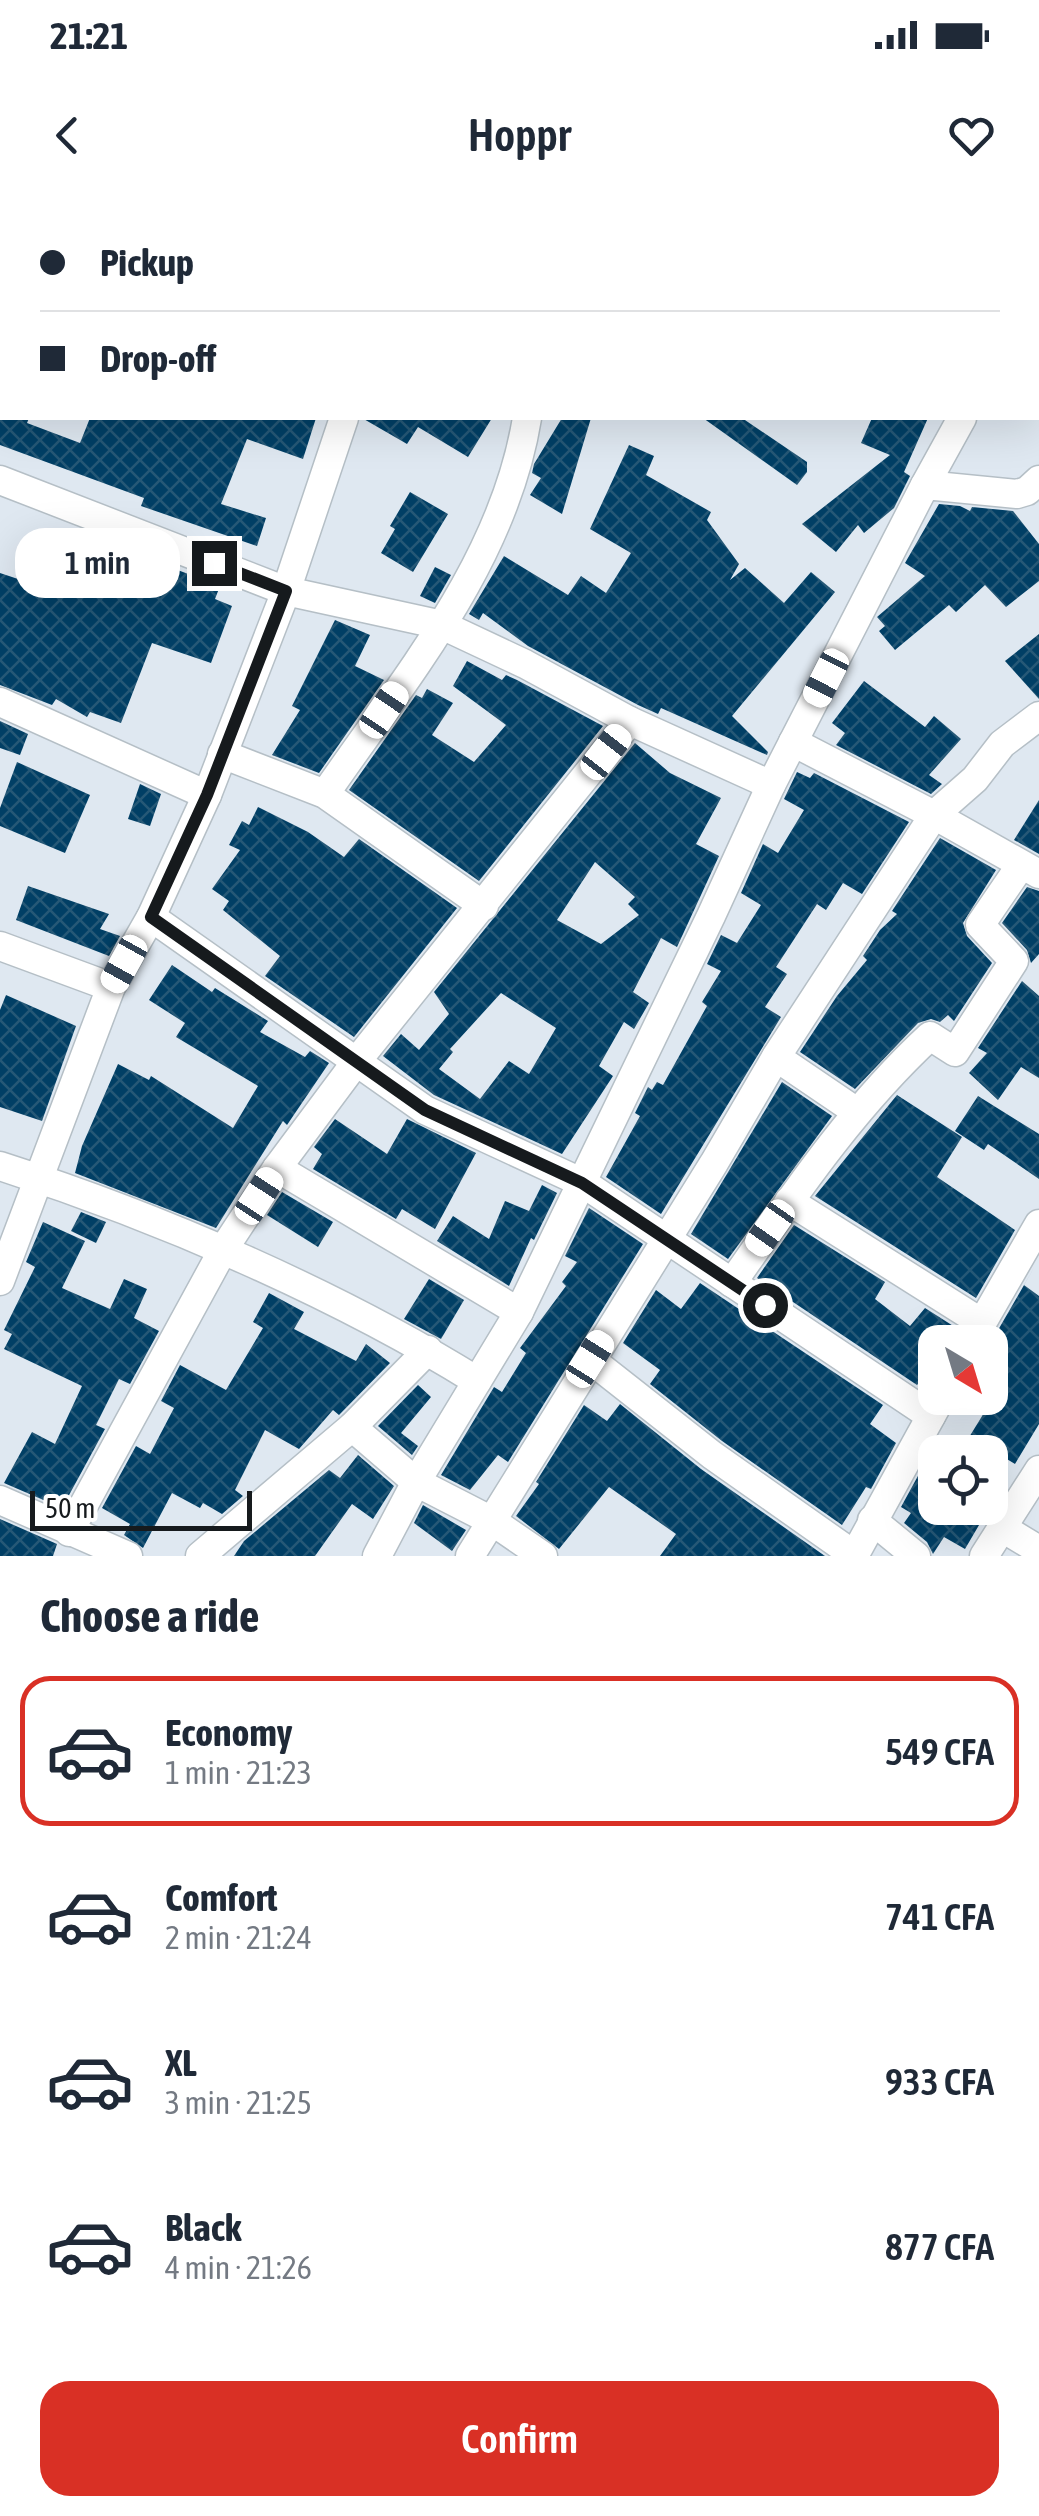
<!DOCTYPE html>
<html lang="en">
<head>
<meta charset="utf-8">
<style>
	:root { --surface:#fff; --page:#f2f2f3; --text:#1f2937; --muted:#747a83; --line:#e0e1e3; --accent:#d93025 }
	body { margin:0; font-family:"Asap Condensed",sans-serif; background:var(--page); color:var(--text); height:100vh; display:flex; flex-direction:column; font-size:38px; white-space:nowrap }
	* { box-sizing:border-box; margin:0 }
	p { font-size:32px; color:var(--muted) }
	.icon { flex:none; width:55px; height:55px; fill:none; stroke:currentColor; stroke-width:2; stroke-linecap:round; stroke-linejoin:round }
	.map { position:relative; height:1356px; overflow:hidden }
	.details { display:flex; flex-direction:column; background:var(--surface); flex:1 }
	.details>* { flex:none }
	.top-card { position:absolute; left:0px; top:0px; width:1040px; height:220px; box-shadow:0 10px 40px #0002; display:grid; align-content:center; height:220px; padding:0 40px; background:var(--surface) }
	.needle { width:65px; rotate:142deg }
	.controls { position:absolute; left:918px; top:1125px; display:grid; gap:20px }
	.controls a { display:grid; place-items:center; width:90px; height:90px; border-radius:20px; background:var(--surface); box-shadow:0 10px 40px #0002; font-size:50px }
	.scale { position:absolute; left:30px; bottom:25px; width:222px; box-sizing:border-box; padding-left:10px; border:5px solid #161a1d; border-top:0; font-size:28px; line-height:35px; white-space:nowrap; color:#161a1d; -webkit-text-stroke:8px #fff; paint-order:stroke }
	.end { position:absolute; width:45px; height:45px; margin:-22px; border:12px solid #161a1d; background:#fff; box-shadow:0 0 0 5px #fff }
	.from { border-radius:50% }
	.bubble { position:absolute; height:70px; border-radius:30px; background:var(--surface); box-shadow:0 10px 40px #0002; font-size:32px; font-weight:600; line-height:70px; text-align:center }
	.car { position:absolute; width:30px; height:60px; margin:-30px -15px; border-radius:12px; box-shadow:0 0 8px 2px #0007; background:linear-gradient(#fff 24%,#345 0 40%,#fff 0 76%,#345 0 86%,#fff 0) }
	.top-card b { display:flex; align-items:center; gap:35px; height:95px; font-size:38px }
	.top-card b+b { border-top:2px solid var(--line) }
	.top-card i { width:25px; height:25px; background:var(--text) }
	ul { padding:0; list-style:none }
	li { display:flex; align-items:center; gap:30px; height:150px; margin:0 20px 15px; padding:0 20px; border:5px solid transparent; border-radius:30px }
	li div { flex:1 }
	li b { display:block; font-size:38px }
	li em { font-style:normal; font-weight:600 }
	li.selected { border-color:var(--accent) }
	li>.icon { width:90px; height:90px; stroke-width:1.5 }
	h2 { padding:0 40px; font-size:45px; line-height:120px }
	.button { display:flex; gap:20px; margin-top:auto; padding:20px 40px }
	.button a { flex:1; height:115px; border-radius:30px; background:var(--accent); color:#fff; font-size:40px; font-weight:600; line-height:115px; text-align:center }
	.status { display:flex; justify-content:space-between; align-items:center; height:70px; padding:0 50px; background:var(--surface); direction:ltr }
	.status svg { height:28px; fill:currentColor }
	header { display:flex; justify-content:space-between; align-items:center; height:130px; padding:0 40px; background:var(--surface); font-size:45px; font-weight:600 }
	.map>svg:first-child { display:block }
	.building { fill:url(#building-cross-hatch); fill-rule:evenodd }
	.lines { fill:none; stroke-linecap:round; stroke-linejoin:round }
	.minor-casing { stroke:#b5bfc6; stroke-width:31 }
	.minor { stroke:#fff; stroke-width:28 }
	.route { stroke:#161a1d; stroke-width:12 }
</style>
</head>
<body>
<div class="status"><b>21:21</b><svg viewBox="0 0 49 12"><path d="M0 12V9h3v3zM5 12V6h3v6zM10 12V3h3v9zM15 12V0h3v12zM26 1h20v11H26zM47 4h2v5h-2z"/></svg></div>
<header><svg class="icon" aria-label="back" viewBox="0 0 24 24"><path d="M15 5l-7 7 7 7"/></svg>Hoppr<svg class="icon" aria-label="heart" viewBox="0 0 24 24"><path d="M12 20l-8-8c-3-5 5-10 8-4 3-6 11-1 8 4z"/></svg></header>
<div class="map">
<svg width="1039" height="1356" viewBox="0 0 1039 1356">
	<defs>
		<pattern id="building-cross-hatch" width="8" height="8" patternUnits="userSpaceOnUse" patternTransform="scale(2.5)"><rect width="8" height="8" fill="#013f65"/><path d="M0 0l8 8M0 8l8-8" fill="none" stroke="#265876"/></pattern>
	</defs>
	<rect width="100%" height="100%" fill="#dfe8f1"/>
	<g class="building">
		<path d="M0 218H29L27 223 80 243 90 218H316L303 259 247 239 221 304 266 318 257 346 141 306 144 298 0 245Z"/>
		<path d="M362 218H492L468 257 418 227 407 244Z"/>
		<path d="M562 218H591L562 314 530 295 541 278 532 273 534 264Z"/>
		<path d="M703 218H742L807 262V272L797 285Z"/>
		<path d="M872 218H928L904 272 910 276 894 308 864 333 858 325 836 352 802 324 890 255 861 243Z"/>
		<path d="M629 245 654 256 646 275 711 312 707 320 739 364 730 380 745 368 784 403 811 372 835 392 732 516 768 552 767 555 661 508 658 514 638 505 528 446 483 413 479 420 469 414 504 356 568 395 581 376 606 393 631 353 590 329Z"/>
		<path d="M410 292 448 314 413 372 381 353 395 329 390 326Z"/>
		<path d="M939 304 960 306 970 311 972 307 1013 311 1039 344V381L1006 407 985 385 956 412 949 405 895 450 879 431 885 426 877 417 925 376 905 363Z"/>
		<path d="M33 337 117 364 122 349 220 386 215 399 232 406 211 463 152 443 121 523 90 512 87 517 56 499 52 505 0 485V373L24 381Z"/>
		<path d="M435 367 451 375 435 403 420 396Z"/>
		<path d="M335 420 370 435 355 466 384 480 319 573 272 555 300 510 292 506Z"/>
		<path d="M1039 434V499L1005 461Z"/>
		<path d="M467 461 502 480 506 475 517 480 603 526 479 681 349 590 416 495 422 498 427 489 453 503 432 535 474 562 506 525 453 486Z"/>
		<path d="M864 481 925 527 934 516 961 539 929 575 942 584 931 594 836 545 845 533 832 523Z"/>
		<path d="M0 521 28 534 20 555 0 548Z"/>
		<path d="M635 543 670 573 721 598 696 644 719 656 677 747 661 738 633 792 649 803 634 829 624 822 599 866 613 876 562 954 434 895 383 856 401 834 419 850 449 814 434 792ZM595 662 635 697 628 704 639 715 601 744 557 720ZM501 793 556 828 529 874 509 861 480 899 439 869 453 852 450 849Z"/>
		<path d="M17 562 90 595 65 653 0 626V608Z"/>
		<path d="M797 572 810 578 814 573 909 622 862 694 843 683 826 710 817 704 776 767 787 774 765 807 781 817 661 1014 606 977 640 916 635 913 648 887 652 890 657 882 663 885 707 806 702 802 721 771 707 764 721 735 737 743 761 705 741 693 763 644 778 653 804 610 784 599Z"/>
		<path d="M140 584 161 594 150 626 128 619Z"/>
		<path d="M1039 600V654L1014 640Z"/>
		<path d="M258 607 308 632 344 657 359 639 457 708 354 837 265 776 280 756 223 710 229 701 212 689 240 650 229 645 242 621 249 625Z"/>
		<path d="M940 638 996 670 963 723 967 736 992 763 954 821 948 815 940 822 931 819 918 823 855 889 800 852 837 796 867 760 863 756 880 730 897 714 892 711Z"/>
		<path d="M28 686 109 714 100 729 120 736 109 756 16 720Z"/>
		<path d="M1027 687 1039 691V754L1031 763 1027 750 1002 723Z"/>
		<path d="M172 765 212 792 215 788 268 821 260 832 305 857 310 851 329 863 287 925 283 921 216 1028 75 973 82 946 118 864 149 880 151 876 233 928 258 886 176 837 185 823 149 800Z"/>
		<path d="M1022 781 1039 796V878L1021 867 998 900 969 873 987 853 978 848Z"/>
		<path d="M6 795 76 826 42 921 0 907V810Z"/>
		<path d="M782 882 832 916 728 1059 691 1034Z"/>
		<path d="M897 895 962 937 937 977 1015 1030 976 1098 815 996Z"/>
		<path d="M978 896 1039 934V979L988 944 984 950 955 931Z"/>
		<path d="M335 919 387 954 407 919 476 953 435 1029 402 1009 396 1019 313 969 322 954 314 947Z"/>
		<path d="M542 985 557 993 534 1040 531 1038 509 1086 437 1041 453 1016 489 1039 505 1001 529 1011Z"/>
		<path d="M282 992 333 1022 318 1047 267 1015Z"/>
		<path d="M589 1008 643 1044 508 1262 498 1255 470 1290 441 1275 494 1187 502 1192 526 1153 520 1148 566 1086 562 1082 577 1062 565 1056Z"/>
		<path d="M81 1012 106 1022 96 1043 71 1031Z"/>
		<path d="M43 1022 85 1041 62 1088 110 1109 124 1079 147 1089 134 1118 159 1131 130 1184 119 1179 96 1225 105 1229 62 1308 4 1283 32 1232 55 1244 82 1186 4 1149 12 1134 4 1130 35 1067 26 1062Z"/>
		<path d="M794 1025 885 1082 875 1099 910 1126 925 1108 958 1129 950 1142H935V1163L917 1185 757 1078Z"/>
		<path d="M1035 1066 1024 1085 1039 1096V1224L1015 1264 992 1250 990 1252H960L987 1208 982 1205 990 1198V1144Z"/>
		<path d="M429 1079 464 1100 441 1139 404 1119Z"/>
		<path d="M700 1083 883 1205 870 1224 896 1243 871 1289 866 1287 842 1325 722 1241 650 1184 660 1170 623 1143 656 1090 681 1109Z"/>
		<path d="M269 1093 304 1112 294 1129 356 1161 366 1144 390 1163 339 1215 333 1210 299 1249 265 1230 235 1290 243 1296 222 1314 203 1303 200 1308 172 1293 143 1348 124 1335 130 1324 102 1308 136 1246 150 1254 174 1208 161 1201 180 1165 226 1190 263 1128 253 1122Z"/>
		<path d="M418 1185 431 1197 401 1233 418 1246 412 1255 378 1226Z"/>
		<path d="M620 1204 701 1269 825 1356H660L676 1334 609 1287 559 1349 516 1316 539 1284 536 1282 584 1205 607 1221Z"/>
		<path d="M358 1255 394 1286 373 1319 352 1304 315 1356H234L244 1341 329 1270 340 1278Z"/>
		<path d="M925 1263 935 1270V1308H989L965 1349 944 1337 933 1354 927 1342 904 1323 911 1313 901 1307Z"/>
		<path d="M423 1305 466 1330 452 1351 414 1323Z"/>
		<path d="M0 1319 57 1344 53 1356H0Z"/>
	</g>
	<g class="lines">
		<defs>
			<g id="minor">
				<path d="M867 0 869 2"/>
				<path d="M420 2 421 0"/>
				<path d="M619 2 622 0"/>
				<path d="M0 27 2 28"/>
				<path d="M1038 54 1039 51"/>
				<path d="M1038 151 1039 152"/>
				<path d="M0 280 286 391 442 425 525 464 630 521 771 585"/>
				<path d="M925 285 962 218"/>
				<path d="M0 502 207 595"/>
				<path d="M793 542 934 615 1039 674"/>
				<path d="M222 554 325 594 484 706"/>
				<path d="M325 594C405 478 504 361 527 218"/>
				<path d="M151 717 425 910 583 983 931 1216"/>
				<path d="M0 746 111 787"/>
				<path d="M776 857 857 912"/>
				<path d="M0 966C159 1017 335 1093 477 1181"/>
				<path d="M277 968 519 1112"/>
				<path d="M789 1001 982 1123"/>
				<path d="M0 1081 111 787 151 717 207 595 286 391 344 218"/>
				<path d="M732 1083C793 996 852 908 930 836L955 852 1014 761 980 725 1021 665"/>
				<path d="M971 1142 1039 1024"/>
				<path d="M590 1159 712 1255 854 1355"/>
				<path d="M352 1227 416 1282 492 1321 543 1356"/>
				<path d="M0 1300 128 1356"/>
				<path d="M872 1320 916 1356"/>
				<path d="M1004 1329 1039 1350"/>
				<path d="M69 1332 223 1050 277 968 356 862 630 521"/>
				<path d="M200 1356 352 1227 428 1150"/>
				<path d="M377 1356 416 1282 519 1112 711 716 771 585 925 285 1017 294 1027 291 1039 280"/>
				<path d="M470 1356 714 963 776 857 934 615 975 579 1002 544 1039 516"/>
				<path d="M854 1356 941 1198"/>
				<path d="M984 1356 1039 1270"/>
			</g>
		</defs>
		<use href="#minor" class="minor-casing"/>
		<use href="#minor" class="minor"/>
	</g>
	<g class="lines">
		<path class="route" d="M214 363 286 391 207 595 151 717 425 910 582 983 765 1105"/>
	</g>
</svg>
<div class="controls">
<a><svg class="needle" viewBox="-14 -14 28 28"><path d="M0-13l5 13h-10z" fill="#e53935"/><path d="M0 13l5-13h-10z" fill="#747a83"/></svg></a>
<a><svg class="icon" aria-label="locate" viewBox="0 0 24 24"><circle cx="12" cy="12" r="6"/><path d="M12 2v4M12 18v4M2 12h4M18 12h4"/></svg></a>
</div>
<div class="scale">50 m</div>
<i class="end from" style="left:765px;top:1105px"></i>
<i class="end" style="left:214px;top:363px"></i>
<div class="bubble" style="left:15px;top:328px;width:165px">1 min</div>
<i class="car" style="left:826px;top:478px;rotate:207deg"></i>
<i class="car" style="left:384px;top:510px;rotate:34deg"></i>
<i class="car" style="left:606px;top:552px;rotate:38deg"></i>
<i class="car" style="left:124px;top:764px;rotate:209deg"></i>
<i class="car" style="left:259px;top:996px;rotate:33deg"></i>
<i class="car" style="left:770px;top:1028px;rotate:215deg"></i>
<i class="car" style="left:590px;top:1159px;rotate:32deg"></i>
<div class="top-card">
<b><i class="from"></i>Pickup</b>
<b><i></i>Drop-off</b>
</div>
</div>
<section class="details">
<h2>Choose a ride</h2>
<ul>
<li class="selected"><svg class="icon" aria-label="car" viewBox="0 0 24 24"><path d="M5 17H2v-5l4-1 3-4h7l3 4 3 1v5h-3M9 17h6M6 11h13"/><circle cx="7" cy="17" r="2"/><circle cx="17" cy="17" r="2"/></svg><div><b>Economy</b><p>1 min · 21:23</p></div><em>549 CFA</em></li>
<li><svg class="icon" aria-label="car" viewBox="0 0 24 24"><path d="M5 17H2v-5l4-1 3-4h7l3 4 3 1v5h-3M9 17h6M6 11h13"/><circle cx="7" cy="17" r="2"/><circle cx="17" cy="17" r="2"/></svg><div><b>Comfort</b><p>2 min · 21:24</p></div><em>741 CFA</em></li>
<li><svg class="icon" aria-label="car" viewBox="0 0 24 24"><path d="M5 17H2v-5l4-1 3-4h7l3 4 3 1v5h-3M9 17h6M6 11h13"/><circle cx="7" cy="17" r="2"/><circle cx="17" cy="17" r="2"/></svg><div><b>XL</b><p>3 min · 21:25</p></div><em>933 CFA</em></li>
<li><svg class="icon" aria-label="car" viewBox="0 0 24 24"><path d="M5 17H2v-5l4-1 3-4h7l3 4 3 1v5h-3M9 17h6M6 11h13"/><circle cx="7" cy="17" r="2"/><circle cx="17" cy="17" r="2"/></svg><div><b>Black</b><p>4 min · 21:26</p></div><em>877 CFA</em></li>
</ul>
<div class="button"><a>Confirm</a></div>
</section>
</body>
</html>
